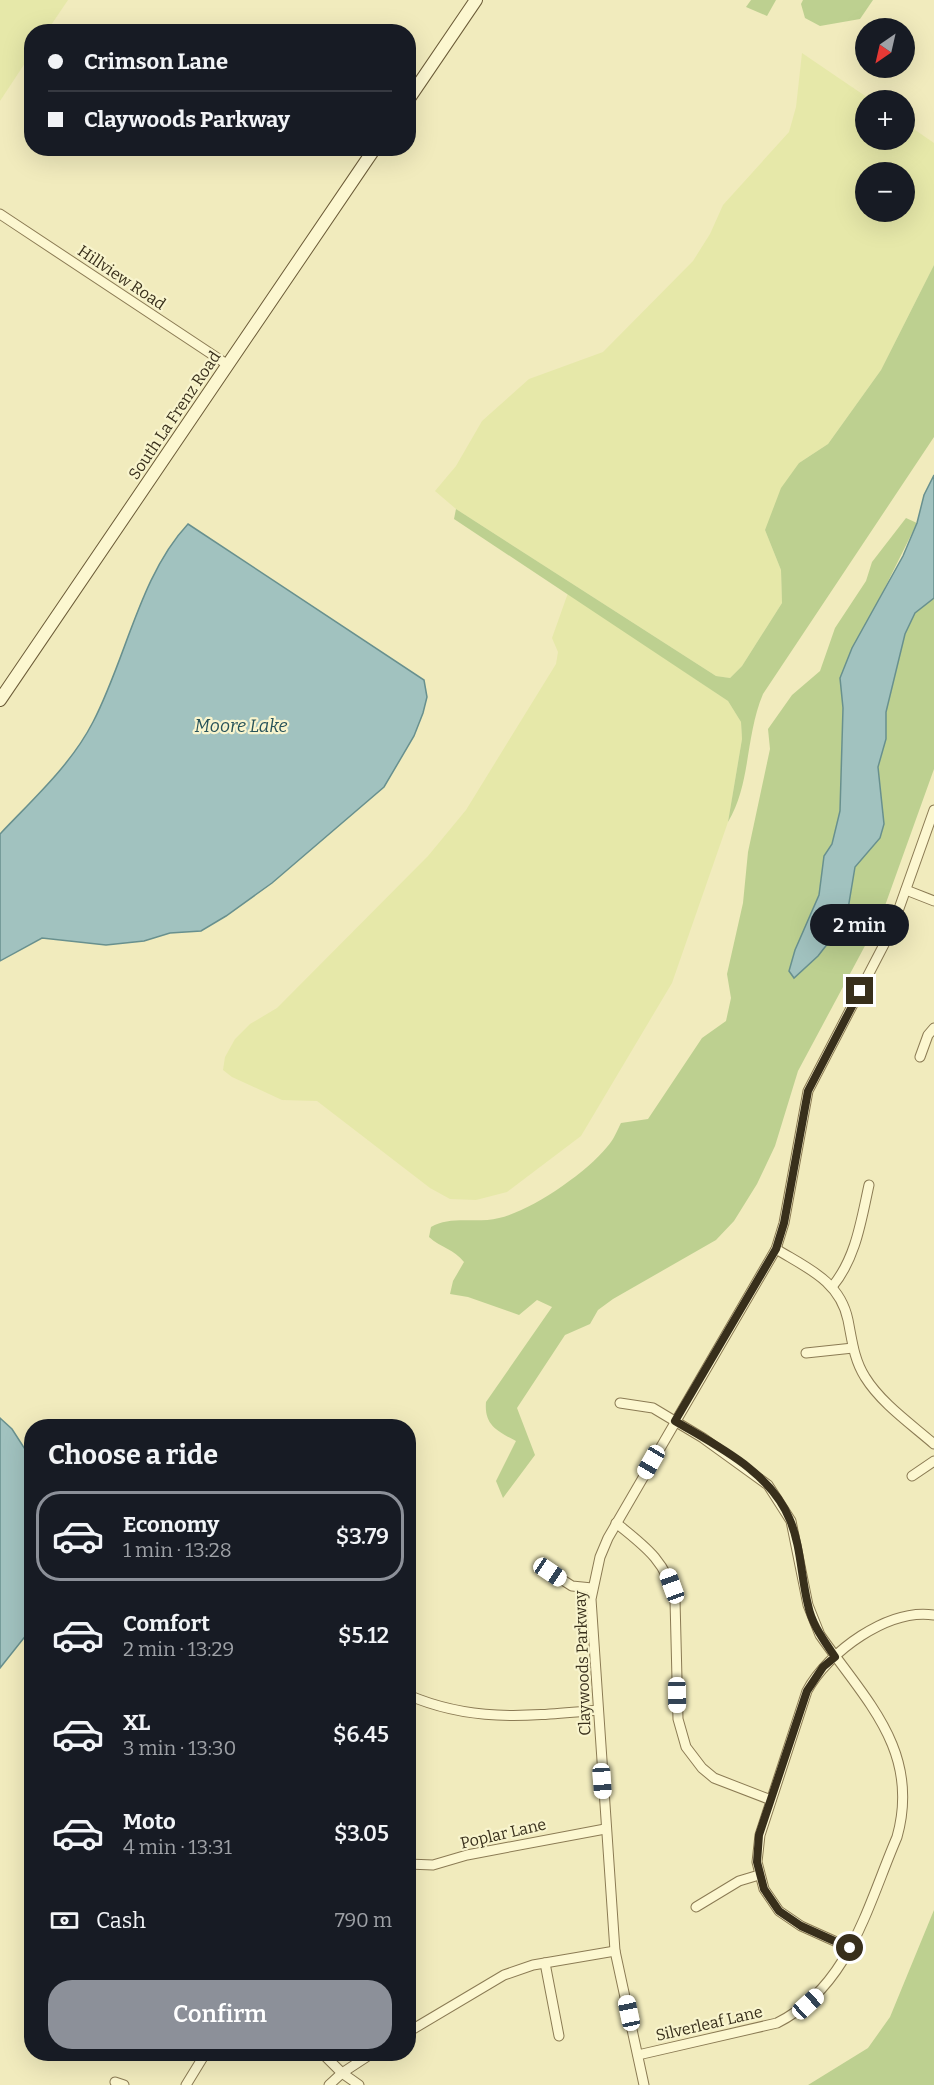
<!DOCTYPE html>
<html lang="en">
<head>
<meta charset="utf-8">
<style>
	:root { --surface:#171b24; --page:#20242c; --text:#f1f3f6; --muted:#9ea1a6; --line:#363941; --accent:#8c9099 }
	body { margin:0; font-family:Bitter,serif; background:var(--page); color:var(--text); height:100vh; display:flex; flex-direction:column; font-size:22px; white-space:nowrap }
	* { box-sizing:border-box; margin:0 }
	p { font-size:20px; color:var(--muted) }
	.icon { flex:none; width:33px; height:33px; fill:none; stroke:currentColor; stroke-width:2; stroke-linecap:round; stroke-linejoin:round }
	.map { position:relative; flex:1; overflow:hidden }
	.panel { position:absolute; left:24px; top:1419px; width:392px; height:642px; display:flex; flex-direction:column; background:var(--surface); border-radius:24px; box-shadow:0 6px 24px #0002 }
	.panel>* { flex:none }
	.top-card { position:absolute; left:24px; top:24px; width:392px; height:132px; border-radius:24px; box-shadow:0 6px 24px #0002; display:grid; align-content:center; height:132px; padding:0 24px; background:var(--surface) }
	.needle { width:39px; rotate:214deg }
	.controls { position:absolute; left:855px; top:18px; display:grid; gap:12px }
	.controls a { display:grid; place-items:center; width:60px; height:60px; border-radius:50%; background:var(--surface); box-shadow:0 6px 24px #0002; font-size:30px }
	.end { position:absolute; width:27px; height:27px; margin:-14px; border:8px solid #382f1b; background:#fff; box-shadow:0 0 0 3px #fff }
	.from { border-radius:50% }
	.bubble { position:absolute; height:42px; border-radius:21px; background:var(--surface); box-shadow:0 6px 24px #0002; font-size:20px; font-weight:600; line-height:42px; text-align:center }
	.car { position:absolute; width:18px; height:36px; margin:-18px -9px; border-radius:8px; box-shadow:0 0 4px 2px #0007; background:linear-gradient(#fff 24%,#345 0 40%,#fff 0 76%,#345 0 86%,#fff 0) }
	.top-card b { display:flex; align-items:center; gap:21px; height:57px; font-size:22px }
	.top-card b+b { border-top:2px solid var(--line) }
	.top-card i { width:15px; height:15px; background:var(--text) }
	ul { padding:0; list-style:none }
	li { display:flex; align-items:center; gap:18px; height:90px; margin:0 12px 9px; padding:0 12px; border:3px solid transparent; border-radius:24px }
	li div { flex:1 }
	li b { display:block; font-size:22px }
	li em { font-style:normal; font-weight:600 }
	li.current { border-color:var(--accent) }
	li>.icon { width:54px; height:54px; stroke-width:1.5 }
	h2 { padding:0 24px; font-size:27px; line-height:72px }
	.pay { display:flex; align-items:center; gap:15px; height:66px; padding:0 24px; font-size:22px }
	.pay p { margin-inline-start:auto }
	.button { display:flex; gap:12px; margin-top:auto; padding:12px 24px }
	.button a { flex:1; height:69px; border-radius:24px; background:var(--accent); color:#fff; font-size:24px; font-weight:600; line-height:69px; text-align:center }
	.map>svg:first-child { display:block }
	.farmland { fill:#e6e8a9; fill-rule:evenodd }
	.green { fill:#bdd090 }
	.water { fill:#a1c2bf; stroke:#68908e; stroke-width:1.5 }
	.lines { fill:none; stroke-linecap:round; stroke-linejoin:round }
	.street-casing { stroke:#8b7b54; stroke-width:11 }
	.secondary-casing { stroke:#6c5c38; stroke-width:14 }
	.street { stroke:#fcf7d0; stroke-width:9 }
	.secondary { stroke:#fcf7d0; stroke-width:12 }
	.route { stroke:#382f1b; stroke-width:8 }
	.labels { text-anchor:middle; stroke-width:4.5; stroke-linejoin:round; paint-order:stroke }
	.street-label { font-size:16px; fill:#382f1b; stroke:#f8f4cd }
	.water-label { font-size:18px; font-style:italic; fill:#28535a; stroke:#f8f4cd }
</style>
</head>
<body>
<div class="map">
<svg width="934" height="2085" viewBox="0 0 934 2085">
	<rect width="100%" height="100%" fill="#f1ebbd"/>
	<g class="farmland">
		<path d="M0 0H68L47 31 32 32 31 54 0 101Z"/>
		<path d="M802 53 871 100H866V140H904L905 123 934 143V265L881 370 828 444 799 463 765 530 781 570 782 603 742 666 730 678 716 676 456 509 435 491 456 466 482 421 529 379 603 352 693 261 710 234 723 205 789 132 796 107ZM866 172H904V212H866Z"/>
		<path d="M568 593 728 701 741 722 742 739 728 822 672 983 581 1136 507 1192 476 1200 450 1199 430 1188 317 1101 282 1100 232 1077 223 1070 225 1057 235 1039 250 1024 277 1008 428 856 466 810 556 664 558 652 552 638Z"/>
	</g>
	<g class="green">
		<path d="M751 0H776L767 16 746 7Z"/>
		<path d="M803 0H873L860 19 820 26 805 18 801 4Z"/>
		<path d="M934 265V437L763 694C745 737 751 784 728 822L742 739 741 722 728 701 454 519 456 509 716 676 730 678 742 666 782 603 781 570 765 530 781 488 799 463 828 444 881 370Z"/>
		<path d="M906 518 917 523 840 678 843 708 840 811 832 844 824 856 819 895 795 950 818 956 839 929 848 909 855 867 884 824 878 767 886 739V712L905 634 915 613 934 598V769L882 914 798 1071 775 1146 757 1184 734 1221 716 1240 613 1299 598 1310 590 1324 565 1335 517 1408 535 1455 503 1498 496 1481 516 1441C497 1431 484 1425 486 1402L552 1307 537 1300 519 1315 468 1297 450 1294 453 1281 464 1262C454 1249 441 1248 429 1237L431 1227C451 1215 476 1224 499 1218 531 1211 586 1173 607 1147 613 1141 617 1131 621 1123L648 1119 702 1038 726 1021 731 998 727 974 743 903 748 852 770 749 768 729 792 695 820 671 835 628 866 581 872 562Z"/>
		<path d="M934 1910V2085H808L868 2048 890 2017Z"/>
	</g>
	<g class="water">
		<path d="M934 475V598L915 613 905 634 886 712V739L878 767 884 824 880 838 855 867 848 909 839 929 818 956 794 978 789 971 795 950 819 895 824 856 832 844 840 811 843 708 840 678 852 648 903 556 917 523 924 495Z"/>
		<path d="M188 524 424 680 427 697 423 713 414 736 384 787 272 883 226 916 201 931 170 933 144 941 106 945 42 938 0 961V834C33 799 71 765 93 722 126 659 140 575 188 524Z"/>
		<path d="M0 1418 12 1429 32 1460 31 1629 0 1668Z"/>
	</g>
	<g class="lines">
		<defs>
			<g id="street">
				<path d="M0 214 228 365"/>
				<path d="M906 890 934 901"/>
				<path d="M920 1057 928 1035 934 1028"/>
				<path d="M776 1249C807 1268 840 1281 848 1320 852 1340 854 1360 865 1377 881 1403 911 1424 934 1444"/>
				<path d="M832 1287C856 1258 861 1221 869 1185"/>
				<path d="M806 1353 853 1348"/>
				<path d="M620 1403 653 1408 703 1438 768 1485 791 1521 808 1605 820 1635C866 1701 921 1751 897 1837 867 1907 849 1987 777 2023L638 2055"/>
				<path d="M912 1476 934 1461"/>
				<path d="M616 1523C645 1546 667 1562 675 1600L678 1719 686 1747 702 1768 714 1778 771 1800"/>
				<path d="M550 1572 572 1586 592 1588"/>
				<path d="M408 1695C473 1723 530 1716 598 1710"/>
				<path d="M408 1864 433 1865 467 1855 605 1829"/>
				<path d="M696 1907 739 1881 759 1875"/>
				<path d="M850 1948 801 1926 779 1911 764 1889 757 1862 760 1835 807 1691C828 1652 888 1608 934 1615"/>
				<path d="M545 1963 559 2036"/>
				<path d="M408 2032 504 1975 533 1965 615 1951"/>
				<path d="M323 2054 342 2073 359 2085"/>
				<path d="M115 2082 124 2085"/>
				<path d="M186 2085 205 2054"/>
				<path d="M329 2085 342 2073 371 2054"/>
				<path d="M644 2085 615 1951 591 1599 600 1557 608 1538 776 1249 784 1223 808 1091 891 931 934 810"/>
			</g>
			<g id="secondary">
				<path d="M408 100 476 0"/>
				<path d="M0 700 375 148"/>
			</g>
		</defs>
		<use href="#street" class="street-casing"/>
		<use href="#secondary" class="secondary-casing"/>
		<use href="#street" class="street"/>
		<use href="#secondary" class="secondary"/>
	</g>
	<g class="lines">
		<path class="route" d="M850 1948 801 1926 779 1911 764 1889 757 1862 759 1835 807 1691 823 1667 835 1657C824 1640 812 1625 808 1605 801 1577 801 1546 790 1520 771 1472 717 1446 675 1421L776 1249 784 1223 808 1091 860 991"/>
	</g>
	<g class="labels">
		<g class="street-label">
			<text transform="translate(122 277) rotate(34)" y="6">Hillview Road</text>
			<text transform="translate(174 415) rotate(-56)" y="6">South La Frenz Road</text>
			<text transform="translate(582 1663) rotate(-92)" y="6">Claywoods Parkway</text>
			<text transform="translate(503 1833) rotate(-13)" y="6">Poplar Lane</text>
			<text transform="translate(709 2023) rotate(-13)" y="6">Silverleaf Lane</text>
		</g>
		<g class="water-label">
			<text x="241" y="732">Moore Lake</text>
		</g>
	</g>
</svg>
<div class="controls">
<a><svg class="needle" viewBox="-14 -14 28 28"><path d="M0-13l5 13h-10z" fill="#e53935"/><path d="M0 13l5-13h-10z" fill="#9ea1a6"/></svg></a>
<a>+</a>
<a>−</a>
</div>
<i class="end from" style="left:850px;top:1948px"></i>
<i class="end" style="left:860px;top:991px"></i>
<div class="bubble" style="left:810px;top:904px;width:99px">2 min</div>
<i class="car" style="left:651px;top:1462px;rotate:210deg"></i>
<i class="car" style="left:550px;top:1572px;rotate:124deg"></i>
<i class="car" style="left:672px;top:1586px;rotate:340deg"></i>
<i class="car" style="left:677px;top:1695px;rotate:179deg"></i>
<i class="car" style="left:602px;top:1781px;rotate:176deg"></i>
<i class="car" style="left:808px;top:2004px;rotate:48deg"></i>
<i class="car" style="left:629px;top:2013px;rotate:348deg"></i>
<div class="top-card">
<b><i class="from"></i>Crimson Lane</b>
<b><i></i>Claywoods Parkway</b>
</div>
<section class="panel">
<h2>Choose a ride</h2>
<ul>
<li class="current"><svg class="icon" aria-label="car" viewBox="0 0 24 24"><path d="M5 17H2v-5l4-1 3-4h7l3 4 3 1v5h-3M9 17h6M6 11h13"/><circle cx="7" cy="17" r="2"/><circle cx="17" cy="17" r="2"/></svg><div><b>Economy</b><p>1 min · 13:28</p></div><em>$3.79</em></li>
<li><svg class="icon" aria-label="car" viewBox="0 0 24 24"><path d="M5 17H2v-5l4-1 3-4h7l3 4 3 1v5h-3M9 17h6M6 11h13"/><circle cx="7" cy="17" r="2"/><circle cx="17" cy="17" r="2"/></svg><div><b>Comfort</b><p>2 min · 13:29</p></div><em>$5.12</em></li>
<li><svg class="icon" aria-label="car" viewBox="0 0 24 24"><path d="M5 17H2v-5l4-1 3-4h7l3 4 3 1v5h-3M9 17h6M6 11h13"/><circle cx="7" cy="17" r="2"/><circle cx="17" cy="17" r="2"/></svg><div><b>XL</b><p>3 min · 13:30</p></div><em>$6.45</em></li>
<li><svg class="icon" aria-label="car" viewBox="0 0 24 24"><path d="M5 17H2v-5l4-1 3-4h7l3 4 3 1v5h-3M9 17h6M6 11h13"/><circle cx="7" cy="17" r="2"/><circle cx="17" cy="17" r="2"/></svg><div><b>Moto</b><p>4 min · 13:31</p></div><em>$3.05</em></li>
</ul>
<div class="pay"><svg class="icon" aria-label="cash" viewBox="0 0 24 24"><path d="M3 7h18v10H3z"/><circle cx="12" cy="12" r="2"/></svg>Cash<p>790 m</p></div>
<div class="button"><a>Confirm</a></div>
</section>
</div>
</body>
</html>
